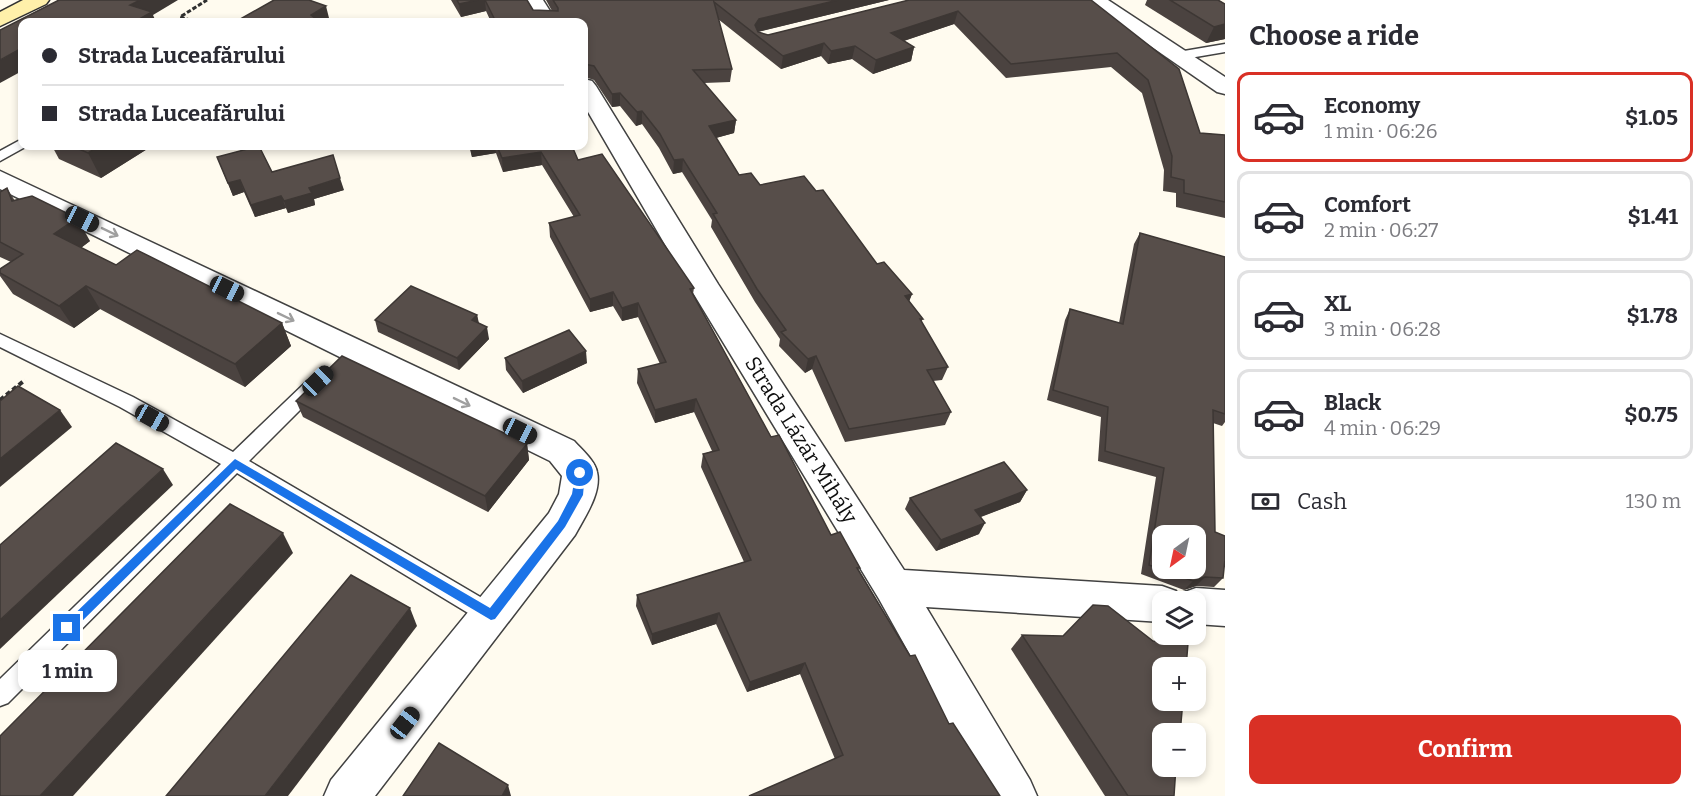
<!DOCTYPE html>
<html lang="en">
<head>
<meta charset="utf-8">
<style>
	:root { --surface:#fff; --page:#f2f2f3; --text:#2b2b33; --muted:#7c7c81; --line:#e1e1e2; --accent:#d93025 }
	body { margin:0; font-family:Bitter,serif; background:var(--page); color:var(--text); height:100vh; display:flex; flex-direction:column; font-size:22px; white-space:nowrap }
	* { box-sizing:border-box; margin:0 }
	p { font-size:20px; color:var(--muted) }
	.icon { flex:none; width:33px; height:33px; fill:none; stroke:currentColor; stroke-width:2; stroke-linecap:round; stroke-linejoin:round }
	.map { position:relative; flex:1; overflow:hidden }
	.panel { display:flex; flex-direction:column; background:var(--surface); width:480px }
	.panel>* { flex:none }
	.banner { position:absolute; left:18px; top:18px; width:570px; height:132px; border-radius:12px; box-shadow:0 3px 9px #0003; display:grid; align-content:center; height:132px; padding:0 24px; background:var(--surface) }
	.needle { width:39px; rotate:213deg }
	.controls { position:absolute; left:1152px; top:525px; display:grid; gap:12px }
	.controls a { display:grid; place-items:center; width:54px; height:54px; border-radius:12px; background:var(--surface); box-shadow:0 3px 9px #0003; font-size:30px }
	.end { position:absolute; width:27px; height:27px; margin:-14px; border:8px solid #1a73e8; background:#fff; box-shadow:0 0 0 3px #fff }
	.from { border-radius:50% }
	.bubble { position:absolute; height:42px; border-radius:12px; background:var(--surface); box-shadow:0 3px 9px #0003; font-size:20px; font-weight:700; line-height:42px; text-align:center }
	.car { position:absolute; width:18px; height:36px; margin:-18px -9px; border-radius:8px; box-shadow:0 0 4px 2px #0007; background:linear-gradient(#222 24%,#8ab4d8 0 40%,#222 0 76%,#8ab4d8 0 86%,#222 0) }
	.banner b { display:flex; align-items:center; gap:21px; height:57px; font-size:22px }
	.banner b+b { border-top:2px solid var(--line) }
	.banner i { width:15px; height:15px; background:var(--text) }
	ul { padding:0; list-style:none }
	li { display:flex; align-items:center; gap:18px; height:90px; margin:0 12px 9px; padding:0 12px; border:3px solid var(--line); border-radius:12px }
	li div { flex:1 }
	li b { display:block; font-size:22px }
	li em { font-style:normal; font-weight:700 }
	li.selected { border-color:var(--accent) }
	li>.icon { width:54px; height:54px; stroke-width:1.5 }
	h2 { padding:0 24px; font-size:27px; line-height:72px }
	.pay { display:flex; align-items:center; gap:15px; height:66px; padding:0 24px; font-size:22px }
	.pay p { margin-inline-start:auto }
	.cta { display:flex; gap:12px; margin-top:auto; padding:12px 24px }
	.cta a { flex:1; height:69px; border-radius:12px; background:var(--accent); color:#fff; font-size:24px; font-weight:700; line-height:69px; text-align:center }
	main { display:flex; flex:1; min-height:0 }
	.map>svg:first-child { display:block }
	.lines { fill:none; stroke-linecap:round; stroke-linejoin:round }
	.lane-casing { stroke:#414141; stroke-width:3 }
	.street-casing { stroke:#414141; stroke-width:3 }
	.secondary-casing { stroke:#303030; stroke-width:3 }
	.path-far1 { stroke:#303030; stroke-width:3; stroke-dasharray:4.5 2; stroke-linecap:butt }
	.path { stroke:#303030; stroke-width:4; stroke-dasharray:5 3; stroke-linecap:butt }
	.lane { fill:#fff; fill-rule:evenodd }
	.street { fill:#fff; fill-rule:evenodd }
	.secondary { fill:#fff0aa; fill-rule:evenodd }
	.wall { fill:#4b4340 }
	.shaded-wall { fill:#3d3734 }
	.building { fill:#574e4a; stroke:#3d3734; stroke-width:1.5; fill-rule:evenodd }
	.oneway { stroke:#9f9f9f }
	.route { fill:#1a73e8 }
	.labels { text-anchor:middle; stroke-width:6; stroke-linejoin:round; paint-order:stroke }
	.street-label { font-size:21px; fill:#0e0e0e; stroke:#fff }
</style>
</head>
<body>
<main>
<div class="map">
<svg width="1225" height="796" viewBox="0 0 1225 796">
	<rect width="100%" height="100%" fill="#fffbef"/>
	<g class="lines">
		<defs>
			<g id="lane">
				<path d="M1225 44V52L1178 60 1172 56 1178 52Z"/>
				<path d="M22 139V146H27L0 161V151Z"/>
				<path d="M0 334 133 397 233 452 307 381H319L322 386 319 391 249 461 499 608 502 615 499 622 491 625 483 622 237 473 8 703 0 706V679L221 464 120 407 0 347Z"/>
			</g>
			<g id="street">
				<path d="M523 0H543L557 22H536Z"/>
				<path d="M1084 0H1108L1225 77V94L1217 92Z"/>
				<path d="M584 79 592 81 596 86 718 284 904 570 1162 586 1176 591 1179 599 1182 593 1196 588 1225 590V626L1196 624V602H1162V622L926 607 1030 780 1037 796H989L879 599 692 291 584 105Z"/>
				<path d="M0 171 574 441C582 450 595 461 597 472 602 493 584 518 575 535L375 796H324L331 780 549 513 559 494 562 476 550 461 0 189Z"/>
			</g>
			<path id="secondary" d="M23 0H49L46 4 0 26V12Z"/>
		</defs>
		<use href="#lane" class="lane-casing"/>
		<use href="#street" class="street-casing"/>
		<use href="#secondary" class="secondary-casing"/>
		<path class="path-far1" d="M197 22 180 17 207 0"/>
		<path class="path" d="M0 400 25 380"/>
		<use href="#lane" class="lane"/>
		<use href="#street" class="street"/>
		<use href="#secondary" class="secondary"/>
	</g>
	<g class="wall">
		<path d="M451 0H527L533 10 552 11 546 0H889L758 32 768 35 909 0H1091L1200 133 1225 135V218L1176 207V193L1163 191 1164 170 1142 93 1111 67 1006 78 954 24 904 41 914 47 911 61 873 74 852 59 828 64 821 56 781 69 718 19 732 69 730 82 704 83 736 120 734 133 716 138 739 175 760 185 816 191 877 264 912 294 909 301 923 319 921 322 948 367 942 380 933 381 951 412 945 425 845 442 812 369 805 373 779 346 780 339 755 302 711 227 712 220 682 172 673 174 659 148 642 124 636 126 620 106 612 107 594 80 585 77 584 78V22H491L486 11 461 17Z"/>
		<path d="M1147 0H1218L1225 4V39L1206 43 1145 5Z"/>
		<path d="M52 146H152L101 178 59 159Z"/>
		<path d="M469 146H572L578 160 694 288 693 294 771 437 831 535 859 570 949 724 835 759 800 674 747 692 716 624 652 645 636 606 637 595 744 562 701 467 703 454 712 451 694 412 655 423 637 383 638 369 660 364 638 317 622 321 613 306 590 312 550 237 549 223 574 217 542 165 503 172 496 153 472 157Z"/>
		<path d="M217 157 272 172 344 190 314 199 315 205 288 213 286 208 255 217 244 192 233 196Z"/>
		<path d="M7 188 15 201 90 241 81 248 116 265 282 323 291 346 245 387 100 309 74 328 13 294 0 276V269L11 262 0 257V192Z"/>
		<path d="M1140 233 1225 257V422L1222 426 1213 423 1215 532 1223 578 1214 587 1196 586 1184 590 1141 574 1156 477 1098 461 1101 417 1047 400 1065 320 1070 309 1119 323 1134 244Z"/>
		<path d="M477 315 479 323 489 339 459 370 378 332 375 320Z"/>
		<path d="M505 358 587 363 523 393 506 370Z"/>
		<path d="M296 401 527 444 529 460 488 512 303 417Z"/>
		<path d="M1027 490 1020 502 981 517 979 534 936 551 905 509 910 498Z"/>
		<path d="M1022 635 1174 796H1105L1011 649Z"/>
	</g>
	<g class="shaded-wall">
		<path d="M140 0H178L153 15 156 22H134L130 5Z"/>
		<path d="M478 0H485L486 11 461 17 459 4Z"/>
		<path d="M838 0H889L757 32 755 25 759 19Z"/>
		<path d="M326 6 330 22H313L311 15Z"/>
		<path d="M958 11 954 24 888 46 891 33Z"/>
		<path d="M1225 24V39L1206 43 1214 27Z"/>
		<path d="M824 43 821 56 781 69 783 56Z"/>
		<path d="M855 46 852 59 828 64 831 51Z"/>
		<path d="M914 47 911 61 873 74 876 60Z"/>
		<path d="M22 48V71L0 83V60Z"/>
		<path d="M584 64 585 77 584 78Z"/>
		<path d="M620 93V106L612 107V94Z"/>
		<path d="M584 98H585V111L584 112Z"/>
		<path d="M642 111V124L636 126 637 112Z"/>
		<path d="M736 120 734 133 708 140 709 126Z"/>
		<path d="M99 146H152L101 178 88 153Z"/>
		<path d="M470 146H495L496 153 472 157Z"/>
		<path d="M541 152 542 165 503 172 502 158Z"/>
		<path d="M683 159 682 172 673 174 674 160Z"/>
		<path d="M340 178 344 190 314 199 315 205 288 213 284 201 309 188Z"/>
		<path d="M240 180 244 192 233 196 228 183Z"/>
		<path d="M281 196 286 208 255 217 251 205Z"/>
		<path d="M77 218 90 241 68 257 54 234Z"/>
		<path d="M86 286 100 309 74 328 59 306Z"/>
		<path d="M613 292V306L590 312V299Z"/>
		<path d="M912 294 907 307 905 296Z"/>
		<path d="M638 303V317L622 321V308Z"/>
		<path d="M477 315 479 327 472 320Z"/>
		<path d="M282 323 291 346 245 387 235 364Z"/>
		<path d="M487 327 489 339 459 370 457 358Z"/>
		<path d="M586 351 587 363 523 393 522 381Z"/>
		<path d="M816 356 812 369 805 373 808 359Z"/>
		<path d="M696 399 694 412 655 423V410Z"/>
		<path d="M60 410 72 427 0 487V459Z"/>
		<path d="M527 444 529 460 488 512 485 496Z"/>
		<path d="M163 469 173 485 0 649V620Z"/>
		<path d="M1027 490 1020 502 969 521 975 510Z"/>
		<path d="M985 523 979 534 936 551 941 540Z"/>
		<path d="M283 533 293 553 73 796H40Z"/>
		<path d="M1205 577 1196 586 1184 590 1193 581Z"/>
		<path d="M410 608 417 626 288 796H265Z"/>
		<path d="M719 613 716 624 652 645V634Z"/>
		<path d="M805 663 800 674 747 692 750 682Z"/>
		<path d="M508 785 511 796H502Z"/>
	</g>
	<g class="building">
		<path d="M59 0H140L130 5 152 12 134 22H22V48L0 60V30Z"/>
		<path d="M274 0H309L326 6 311 15 320 22H235Z"/>
		<path d="M457 0H478L459 4Z"/>
		<path d="M485 0H527L533 10 558 11V8L553 0H838L759 19 755 25 758 32 768 35 909 0H1091L1179 69 1200 133 1225 135V202L1184 193V180L1171 177 1172 156 1148 80 1117 53 1011 64 958 11 891 33 914 47 876 60 855 46 831 51 824 43 783 56 714 2 732 69 693 70 736 120 709 126 739 175 751 173 760 185 804 176 816 191 823 190 877 264 884 262 912 294 905 296 923 319H920L948 367 927 370 951 412 849 429 816 356 808 359 781 332 786 330 757 289 713 214 717 213 683 159 674 160 660 134 642 111 637 112 620 93 612 94 594 66 584 64V22H496Z"/>
		<path d="M1170 0H1218L1225 4V24L1214 27Z"/>
		<path d="M72 146H99L88 153Z"/>
		<path d="M259 146 272 172 333 155 340 178 309 188 312 193 284 201 281 196 251 205 240 180 228 183 217 157Z"/>
		<path d="M497 146H572L578 160 602 154 694 288 690 289 771 437 779 435 831 535 840 532 860 568H857L910 656 915 655 949 724 953 723 1000 796H749L843 755 805 663 750 682 719 613 652 634 637 595 751 560 703 454 719 450 696 399 655 410 638 369 666 362 638 303 622 308 613 292 590 299 549 223 580 215 541 152 502 158Z"/>
		<path d="M7 188 12 201 32 196 77 218 54 234 116 265 137 250 282 323 235 364 86 286 59 306 0 273V269L23 254 0 242V192Z"/>
		<path d="M1140 233 1225 257V414L1213 410 1215 532 1225 536V559L1223 578 1205 577 1193 581 1149 565 1164 468 1105 451 1108 407 1053 390 1070 309 1123 324ZM1162 536H1196V568H1162Z"/>
		<path d="M411 286 477 315 472 320 487 327 457 358 375 320Z"/>
		<path d="M569 330 586 351 522 381 505 358Z"/>
		<path d="M342 356 527 444 485 496 296 401Z"/>
		<path d="M18 386 60 410 0 459V401Z"/>
		<path d="M116 443 163 469 0 620V545Z"/>
		<path d="M1004 462 1027 490 975 510 985 523 941 540 910 498Z"/>
		<path d="M230 504 283 533 40 796H0V736Z"/>
		<path d="M351 575 410 608 265 796H166Z"/>
		<path d="M1093 605 1108 606 1153 641 1188 643 1186 668H1162V700H1183L1180 734H1162V766H1176L1174 796H1128L1022 635 1063 636Z"/>
		<path d="M439 743 508 785 502 796H403Z"/>
	</g>
	<defs><path id="oneway-shaft" d="M-6 0H5M1.5-3L5.5 0L1.5 3" fill="none" stroke-width="1.6" stroke-linecap="round" stroke-linejoin="round" transform="scale(1.5)"/></defs>
	<g class="oneway">
		<use href="#oneway-shaft" transform="translate(110 232) rotate(26)"/>
		<use href="#oneway-shaft" transform="translate(286 317) rotate(26)"/>
		<use href="#oneway-shaft" transform="translate(462 402) rotate(26)"/>
	</g>
	<path class="route" d="M235 459 490 608 558 521 572 494 576 470H584L585 473 583 495 565 527 495 619 491 620 236 469 71 632H63V625Z"/>
	<g class="labels">
		<g class="street-label">
			<text transform="translate(801 440) rotate(58)" y="7">Strada Lázár Mihály</text>
		</g>
	</g>
</svg>
<div class="controls">
<a><svg class="needle" viewBox="-14 -14 28 28"><path d="M0-13l5 13h-10z" fill="#e53935"/><path d="M0 13l5-13h-10z" fill="#7c7c81"/></svg></a>
<a><svg class="icon" aria-label="layers" viewBox="0 0 24 24"><path d="M12 4l9 5-9 5-9-5zM3 14l9 5 9-5"/></svg></a>
<a>+</a>
<a>−</a>
</div>
<i class="end from" style="left:580px;top:473px"></i>
<i class="end" style="left:67px;top:628px"></i>
<div class="bubble" style="left:18px;top:650px;width:99px">1 min</div>
<i class="car" style="left:82px;top:219px;rotate:116deg"></i>
<i class="car" style="left:227px;top:289px;rotate:116deg"></i>
<i class="car" style="left:318px;top:381px;rotate:46deg"></i>
<i class="car" style="left:152px;top:418px;rotate:119deg"></i>
<i class="car" style="left:520px;top:431px;rotate:116deg"></i>
<i class="car" style="left:405px;top:723px;rotate:38deg"></i>
<div class="banner">
<b><i class="from"></i>Strada Luceafărului</b>
<b><i></i>Strada Luceafărului</b>
</div>
</div>
<section class="panel">
<h2>Choose a ride</h2>
<ul>
<li class="selected"><svg class="icon" aria-label="car" viewBox="0 0 24 24"><path d="M5 17H2v-5l4-1 3-4h7l3 4 3 1v5h-3M9 17h6M6 11h13"/><circle cx="7" cy="17" r="2"/><circle cx="17" cy="17" r="2"/></svg><div><b>Economy</b><p>1 min · 06:26</p></div><em>$1.05</em></li>
<li><svg class="icon" aria-label="car" viewBox="0 0 24 24"><path d="M5 17H2v-5l4-1 3-4h7l3 4 3 1v5h-3M9 17h6M6 11h13"/><circle cx="7" cy="17" r="2"/><circle cx="17" cy="17" r="2"/></svg><div><b>Comfort</b><p>2 min · 06:27</p></div><em>$1.41</em></li>
<li><svg class="icon" aria-label="car" viewBox="0 0 24 24"><path d="M5 17H2v-5l4-1 3-4h7l3 4 3 1v5h-3M9 17h6M6 11h13"/><circle cx="7" cy="17" r="2"/><circle cx="17" cy="17" r="2"/></svg><div><b>XL</b><p>3 min · 06:28</p></div><em>$1.78</em></li>
<li><svg class="icon" aria-label="car" viewBox="0 0 24 24"><path d="M5 17H2v-5l4-1 3-4h7l3 4 3 1v5h-3M9 17h6M6 11h13"/><circle cx="7" cy="17" r="2"/><circle cx="17" cy="17" r="2"/></svg><div><b>Black</b><p>4 min · 06:29</p></div><em>$0.75</em></li>
</ul>
<div class="pay"><svg class="icon" aria-label="cash" viewBox="0 0 24 24"><path d="M3 7h18v10H3z"/><circle cx="12" cy="12" r="2"/></svg>Cash<p>130 m</p></div>
<div class="cta"><a>Confirm</a></div>
</section>
</main>
</body>
</html>
